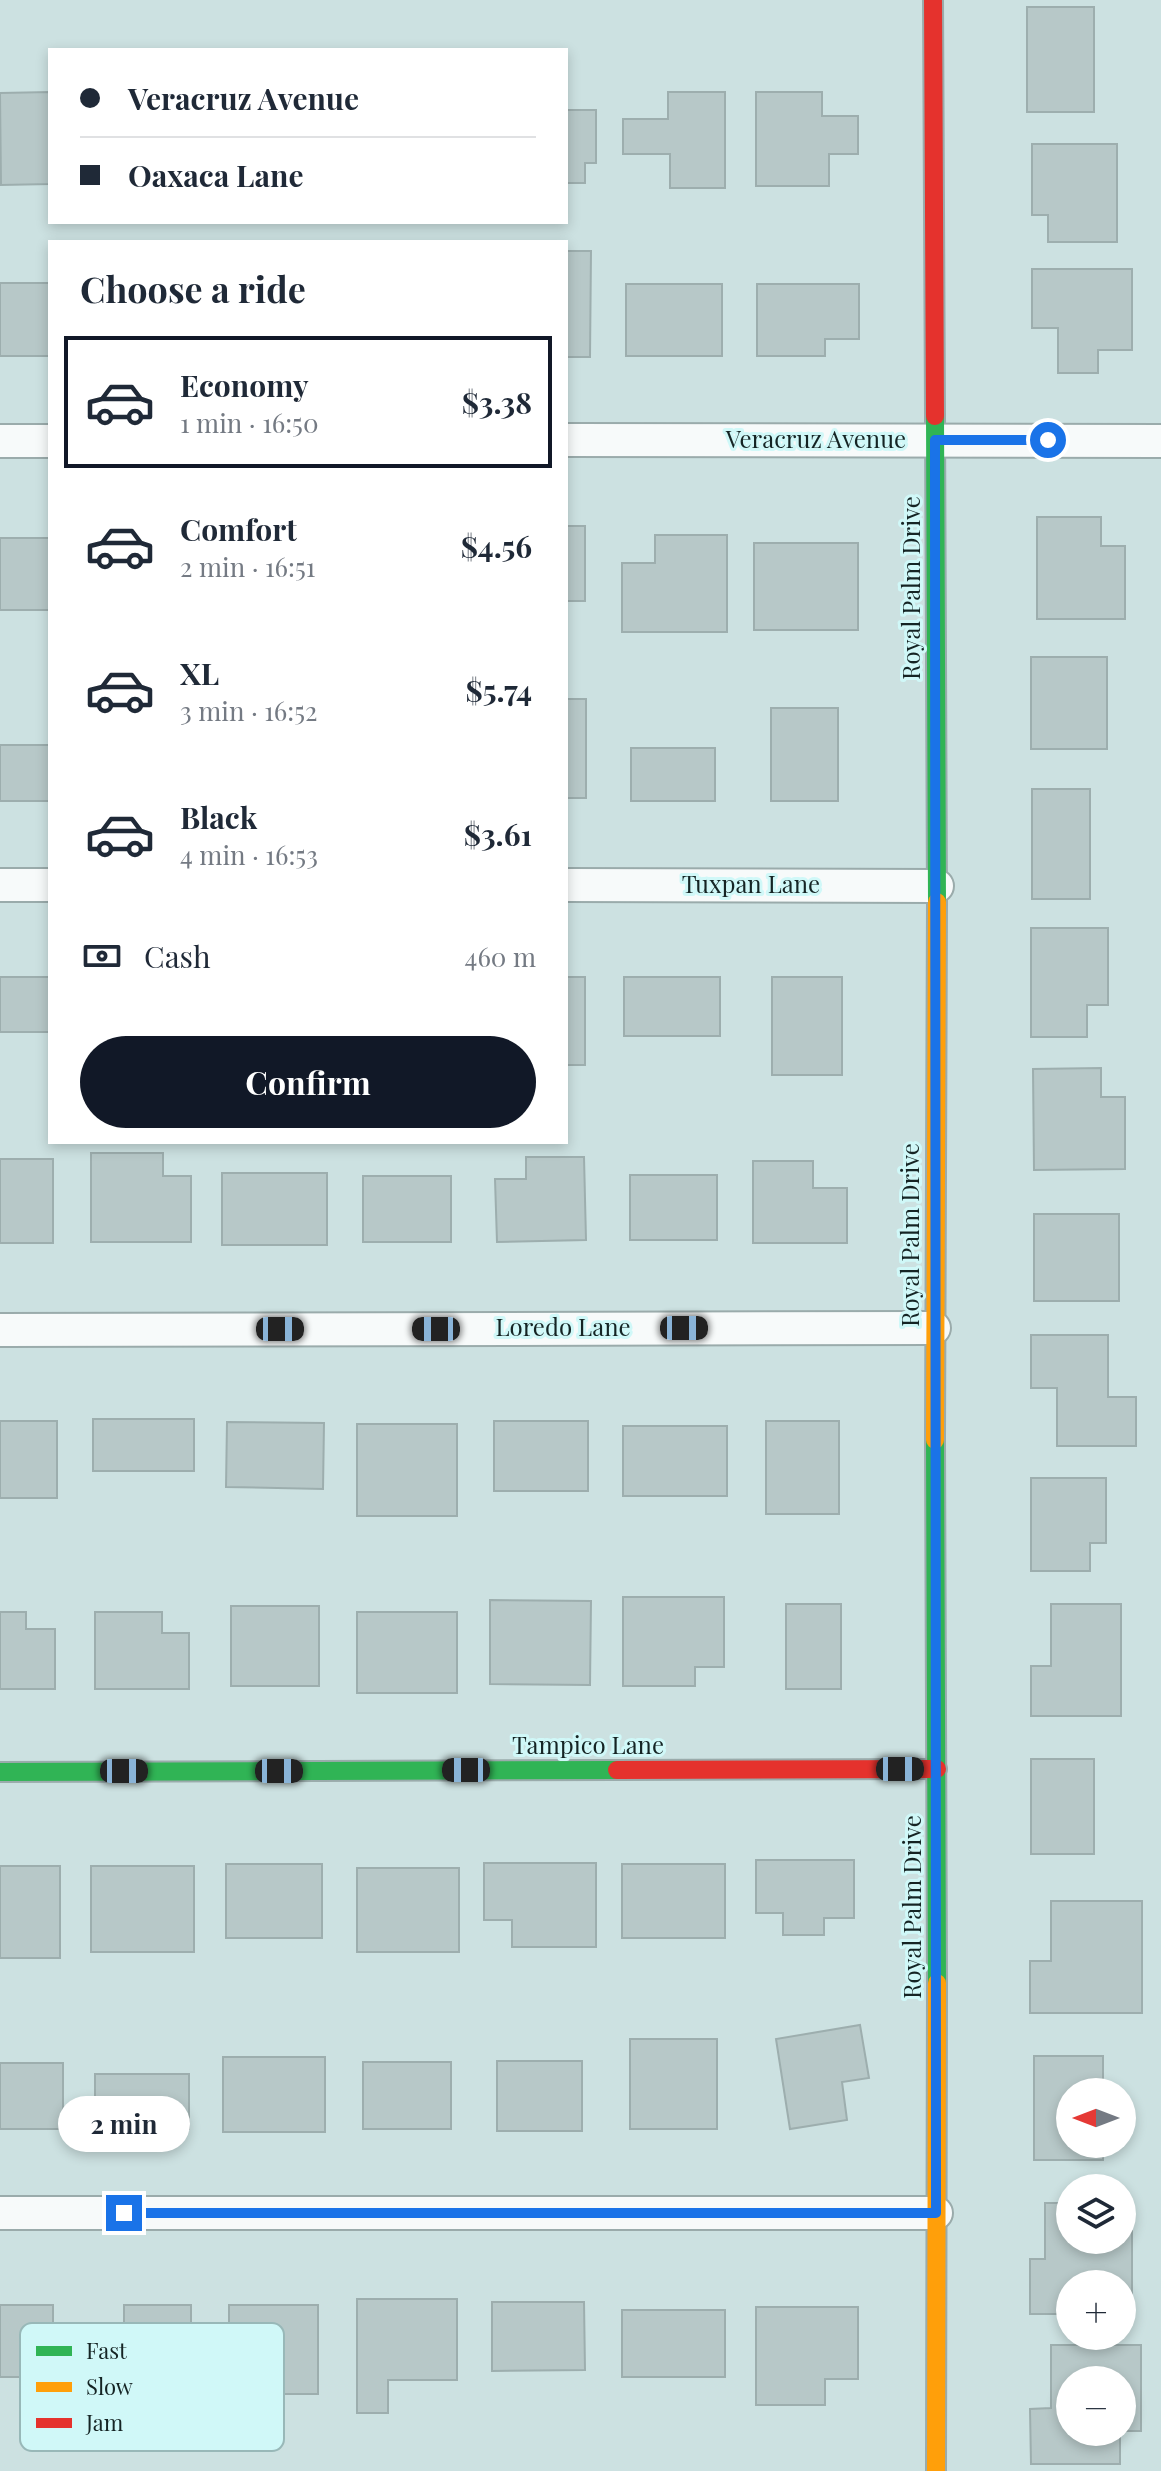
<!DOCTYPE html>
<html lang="en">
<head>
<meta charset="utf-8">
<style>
	:root { --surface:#fff; --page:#f6f6f7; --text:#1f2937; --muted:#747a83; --line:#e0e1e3; --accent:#111827 }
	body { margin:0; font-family:"Playfair Display",serif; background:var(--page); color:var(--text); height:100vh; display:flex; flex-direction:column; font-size:30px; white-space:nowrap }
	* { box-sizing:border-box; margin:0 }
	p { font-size:26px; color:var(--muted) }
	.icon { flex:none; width:44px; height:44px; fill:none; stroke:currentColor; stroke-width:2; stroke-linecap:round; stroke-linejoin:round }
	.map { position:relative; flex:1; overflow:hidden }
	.details { position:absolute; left:48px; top:240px; width:520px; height:904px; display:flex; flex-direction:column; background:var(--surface); border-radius:0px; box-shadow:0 4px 12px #0003 }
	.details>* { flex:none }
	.guide { position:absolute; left:48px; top:48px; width:520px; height:176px; border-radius:0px; box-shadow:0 4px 12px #0003; display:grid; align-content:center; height:176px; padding:0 32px; background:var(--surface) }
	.needle { width:52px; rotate:270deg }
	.controls { position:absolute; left:1056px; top:2078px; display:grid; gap:16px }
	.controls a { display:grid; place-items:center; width:80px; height:80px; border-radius:50%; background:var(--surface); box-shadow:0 4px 12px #0003; font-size:40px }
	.end { position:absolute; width:36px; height:36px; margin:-18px; border:10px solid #1a73e8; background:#fff; box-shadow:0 0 0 4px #fff }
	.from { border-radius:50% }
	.bubble { position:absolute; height:56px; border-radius:28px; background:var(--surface); box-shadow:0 4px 12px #0003; font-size:26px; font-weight:700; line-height:56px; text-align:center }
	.car { position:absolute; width:24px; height:48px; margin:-24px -12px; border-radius:10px; box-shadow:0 0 6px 2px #0007; background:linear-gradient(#222 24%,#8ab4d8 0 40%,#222 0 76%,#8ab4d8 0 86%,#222 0) }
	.guide b { display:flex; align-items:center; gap:28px; height:76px; font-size:30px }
	.guide b+b { border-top:2px solid var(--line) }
	.guide i { width:20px; height:20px; background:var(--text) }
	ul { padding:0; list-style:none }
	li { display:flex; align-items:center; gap:24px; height:132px; margin:0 16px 12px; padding:0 16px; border:4px solid transparent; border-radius:0px }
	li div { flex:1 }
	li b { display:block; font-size:30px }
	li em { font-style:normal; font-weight:700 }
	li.selected { border-color:var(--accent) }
	li>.icon { width:72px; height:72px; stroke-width:1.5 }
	h2 { padding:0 32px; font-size:36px; line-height:96px }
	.pay { display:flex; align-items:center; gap:20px; height:88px; padding:0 32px; font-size:30px }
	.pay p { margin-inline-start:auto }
	.primary-button { display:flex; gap:16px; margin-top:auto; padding:16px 32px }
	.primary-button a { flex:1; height:92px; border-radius:48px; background:var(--accent); color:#fff; font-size:32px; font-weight:700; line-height:92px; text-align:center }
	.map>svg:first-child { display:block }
	.building { fill:#b7c8c8; stroke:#9daeae; stroke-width:2 }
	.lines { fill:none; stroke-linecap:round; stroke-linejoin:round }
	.street-casing { stroke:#9aabab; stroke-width:36 }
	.fast-casing { stroke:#9aabab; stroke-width:22 }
	.slow-casing { stroke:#9aabab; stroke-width:22 }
	.jam-casing { stroke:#9aabab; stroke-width:22 }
	.street { stroke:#f7fafa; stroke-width:32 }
	.fast { stroke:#30b455; stroke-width:18 }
	.slow { stroke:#ff9f0a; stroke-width:18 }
	.jam { stroke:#e5322d; stroke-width:18 }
	.route { stroke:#1a73e8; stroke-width:10 }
	.labels { text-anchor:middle; stroke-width:6; stroke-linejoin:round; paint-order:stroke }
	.street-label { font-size:24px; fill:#152424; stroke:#d0f8f8 }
	.key { fill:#d0f8f8; stroke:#98b8b8; stroke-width:2 }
	.key-label { font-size:22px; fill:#152424 }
</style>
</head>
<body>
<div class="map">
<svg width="1161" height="2471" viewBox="0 0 1161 2471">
	<rect width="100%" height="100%" fill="#cce1e1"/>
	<g class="building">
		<rect x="1027" y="7" width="67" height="105"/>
		<path d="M50 92V184L1 185 0 93Z"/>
		<path d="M668 92H725V188H670V154H623V119H668Z"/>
		<path d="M756 92H822V116H858V154H829V186H756Z"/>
		<path d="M566 110H596V163H585V183H566Z"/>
		<path d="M1032 144H1117V242H1048V215H1032Z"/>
		<path d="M566 251H591L590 357H566Z"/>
		<path d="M1032 269H1132V350H1098V373H1058V328H1032Z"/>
		<rect x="0" y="283" width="50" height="73"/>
		<rect x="626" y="284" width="96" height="72"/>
		<path d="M757 284H859V339H825V356H757Z"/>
		<path d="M1037 517H1101V546H1125V619H1037Z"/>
		<rect x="566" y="526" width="19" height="75"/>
		<path d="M655 535H727V632H622V563H655Z"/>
		<rect x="0" y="538" width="50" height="72"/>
		<rect x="754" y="543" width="104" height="87"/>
		<rect x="1031" y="657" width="76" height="92"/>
		<rect x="566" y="699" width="20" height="99"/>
		<rect x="771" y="708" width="67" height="93"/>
		<rect x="0" y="745" width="50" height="56"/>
		<rect x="631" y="748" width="84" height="53"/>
		<rect x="1032" y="789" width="58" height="110"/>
		<path d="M1031 928H1108V1005H1087V1037H1031Z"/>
		<rect x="0" y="977" width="50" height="55"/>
		<rect x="566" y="977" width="19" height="88"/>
		<rect x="624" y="977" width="96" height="59"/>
		<rect x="772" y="977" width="70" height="98"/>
		<path d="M1101 1068V1097H1125V1169L1034 1170 1033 1069Z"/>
		<path d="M91 1153H163V1176H191V1242H91Z"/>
		<path d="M526 1157H584L586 1240 497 1242 495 1179H526Z"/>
		<rect x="0" y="1159" width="53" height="84"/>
		<path d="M753 1161H813V1188H847V1243H753Z"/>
		<rect x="222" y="1173" width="105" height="72"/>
		<rect x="630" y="1175" width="87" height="65"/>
		<rect x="363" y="1176" width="88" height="66"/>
		<rect x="1034" y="1214" width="85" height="87"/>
		<path d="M1031 1335H1108V1397H1136V1446H1057V1388H1031Z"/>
		<rect x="93" y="1419" width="101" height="52"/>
		<rect x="0" y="1421" width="57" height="77"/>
		<rect x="494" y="1421" width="94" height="70"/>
		<rect x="766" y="1421" width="73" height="93"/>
		<path d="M227 1422 324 1423 323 1489 226 1487Z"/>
		<rect x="357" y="1424" width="100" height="92"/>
		<rect x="623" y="1426" width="104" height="70"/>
		<path d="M1031 1478H1106V1543H1090V1571H1031Z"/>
		<path d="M623 1597H724V1667H695V1686H623Z"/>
		<path d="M490 1600 591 1601 590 1685 490 1684Z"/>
		<rect x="786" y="1604" width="55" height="85"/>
		<path d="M1051 1604H1121V1716H1031V1666H1051Z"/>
		<rect x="231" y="1606" width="88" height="80"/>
		<path d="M0 1612H26V1629H55V1689H0Z"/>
		<path d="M95 1612H162V1633H189V1689H95Z"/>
		<rect x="357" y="1612" width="100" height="81"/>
		<rect x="1031" y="1759" width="63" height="95"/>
		<path d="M756 1860H854V1918H824V1935H783V1913H756Z"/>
		<path d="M484 1863H596V1947H512V1920H484Z"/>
		<rect x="226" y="1864" width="96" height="74"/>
		<rect x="622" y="1864" width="103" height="74"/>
		<rect x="0" y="1866" width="60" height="92"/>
		<rect x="91" y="1866" width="103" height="86"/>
		<rect x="357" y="1868" width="102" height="84"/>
		<path d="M1051 1901H1142V2013H1030V1961H1051Z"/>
		<path d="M860 2025 869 2078 842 2082 847 2120 790 2129 776 2039Z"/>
		<rect x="630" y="2039" width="87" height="90"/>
		<path d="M1034 2056H1103V2092H1070V2144H1103V2160H1034Z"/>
		<rect x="223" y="2057" width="102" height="75"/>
		<rect x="497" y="2061" width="85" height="70"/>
		<rect x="363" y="2062" width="88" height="67"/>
		<rect x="0" y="2063" width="63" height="66"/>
		<rect x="95" y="2074" width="94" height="55"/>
		<path d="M1045 2203H1070V2240H1122V2203H1132V2314H1122V2284H1070V2314H1030V2259H1045Z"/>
		<path d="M357 2299H457V2380H388V2413H357Z"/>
		<path d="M492 2302H584L585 2370 492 2371Z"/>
		<rect x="0" y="2305" width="53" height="72"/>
		<path d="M124 2305H191V2382H91V2324H124Z"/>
		<rect x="229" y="2305" width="89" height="89"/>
		<path d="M756 2307H858V2379H825V2405H756Z"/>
		<rect x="622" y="2310" width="103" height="67"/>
		<path d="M1051 2345H1141V2431H1122V2380H1070V2432H1120V2464H1031L1030 2409 1051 2408Z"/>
	</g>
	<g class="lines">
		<defs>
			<g id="street">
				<path d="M566 440 1161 441"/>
				<path d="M0 441H50"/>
				<path d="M0 885H50"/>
				<path d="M566 885 937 886"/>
				<path d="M0 1330 934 1328"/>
				<path d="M0 2213H936"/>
			</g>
			<g id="fast">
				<path d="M935 416 937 902"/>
				<path d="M935 1440 937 1983"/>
				<path d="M0 1772 617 1770"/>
			</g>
			<g id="slow">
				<path d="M935 1440 937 902"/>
				<path d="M936 2471 937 1983"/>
			</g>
			<g id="jam">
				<path d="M933 0 935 416"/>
				<path d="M617 1770 937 1769"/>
			</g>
		</defs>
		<use href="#street" class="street-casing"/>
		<use href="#fast" class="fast-casing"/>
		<use href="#slow" class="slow-casing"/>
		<use href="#jam" class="jam-casing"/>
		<use href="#street" class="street"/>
		<use href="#fast" class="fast"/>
		<use href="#slow" class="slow"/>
		<use href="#jam" class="jam"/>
	</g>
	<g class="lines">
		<path class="route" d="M124 2213H936L935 440H1048"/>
	</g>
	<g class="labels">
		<g class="street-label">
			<text x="816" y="448">Veracruz Avenue</text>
			<text transform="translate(912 588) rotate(-90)" y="8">Royal Palm Drive</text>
			<text x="751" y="893">Tuxpan Lane</text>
			<text transform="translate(911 1235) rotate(-90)" y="8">Royal Palm Drive</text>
			<text x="563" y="1336">Loredo Lane</text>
			<text x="588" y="1754">Tampico Lane</text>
			<text transform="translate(913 1907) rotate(-90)" y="8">Royal Palm Drive</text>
		</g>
	</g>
	<rect x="20" y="2323" width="264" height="128" rx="12" class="key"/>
	<rect x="36" y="2346" width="36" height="10" fill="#30b455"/>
	<rect x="36" y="2382" width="36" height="10" fill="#ff9f0a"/>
	<rect x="36" y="2418" width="36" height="10" fill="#e5322d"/>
	<g class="key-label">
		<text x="86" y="2359">Fast</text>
		<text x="86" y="2395">Slow</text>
		<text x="86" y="2431">Jam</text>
	</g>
</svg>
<div class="controls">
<a><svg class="needle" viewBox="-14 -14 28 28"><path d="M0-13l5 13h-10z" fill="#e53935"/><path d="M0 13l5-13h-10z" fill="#747a83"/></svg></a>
<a><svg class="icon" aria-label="layers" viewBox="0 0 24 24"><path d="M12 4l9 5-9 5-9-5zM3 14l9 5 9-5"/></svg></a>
<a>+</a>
<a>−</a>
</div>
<i class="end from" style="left:1048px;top:440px"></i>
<i class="end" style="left:124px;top:2213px"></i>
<div class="bubble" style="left:58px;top:2096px;width:132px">2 min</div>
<i class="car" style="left:684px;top:1328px;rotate:90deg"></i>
<i class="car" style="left:280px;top:1329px;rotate:90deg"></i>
<i class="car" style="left:436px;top:1329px;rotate:270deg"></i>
<i class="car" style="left:900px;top:1769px;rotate:90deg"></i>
<i class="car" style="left:466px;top:1770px;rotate:270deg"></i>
<i class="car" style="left:124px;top:1771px;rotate:90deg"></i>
<i class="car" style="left:279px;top:1771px;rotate:90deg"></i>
<div class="guide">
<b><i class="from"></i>Veracruz Avenue</b>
<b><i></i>Oaxaca Lane</b>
</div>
<section class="details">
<h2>Choose a ride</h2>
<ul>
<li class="selected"><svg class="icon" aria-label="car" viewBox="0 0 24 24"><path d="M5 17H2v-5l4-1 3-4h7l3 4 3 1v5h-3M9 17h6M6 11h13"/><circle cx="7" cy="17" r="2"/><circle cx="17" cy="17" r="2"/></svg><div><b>Economy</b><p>1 min · 16:50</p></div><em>$3.38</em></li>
<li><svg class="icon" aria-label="car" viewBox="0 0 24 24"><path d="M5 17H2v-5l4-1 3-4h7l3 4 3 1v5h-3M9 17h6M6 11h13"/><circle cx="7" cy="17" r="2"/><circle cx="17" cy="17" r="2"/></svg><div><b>Comfort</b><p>2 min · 16:51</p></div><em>$4.56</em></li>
<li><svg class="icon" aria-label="car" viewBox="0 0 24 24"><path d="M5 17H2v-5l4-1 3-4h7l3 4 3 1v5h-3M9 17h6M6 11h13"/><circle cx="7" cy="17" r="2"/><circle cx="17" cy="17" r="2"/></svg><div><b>XL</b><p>3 min · 16:52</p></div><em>$5.74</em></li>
<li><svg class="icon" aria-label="car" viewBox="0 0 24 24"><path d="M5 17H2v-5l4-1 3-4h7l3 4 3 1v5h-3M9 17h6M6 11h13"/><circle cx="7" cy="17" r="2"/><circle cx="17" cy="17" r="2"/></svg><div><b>Black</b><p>4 min · 16:53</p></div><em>$3.61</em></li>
</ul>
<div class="pay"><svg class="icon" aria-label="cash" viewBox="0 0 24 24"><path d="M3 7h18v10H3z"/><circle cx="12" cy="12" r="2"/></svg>Cash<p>460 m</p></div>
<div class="primary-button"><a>Confirm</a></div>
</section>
</div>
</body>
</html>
